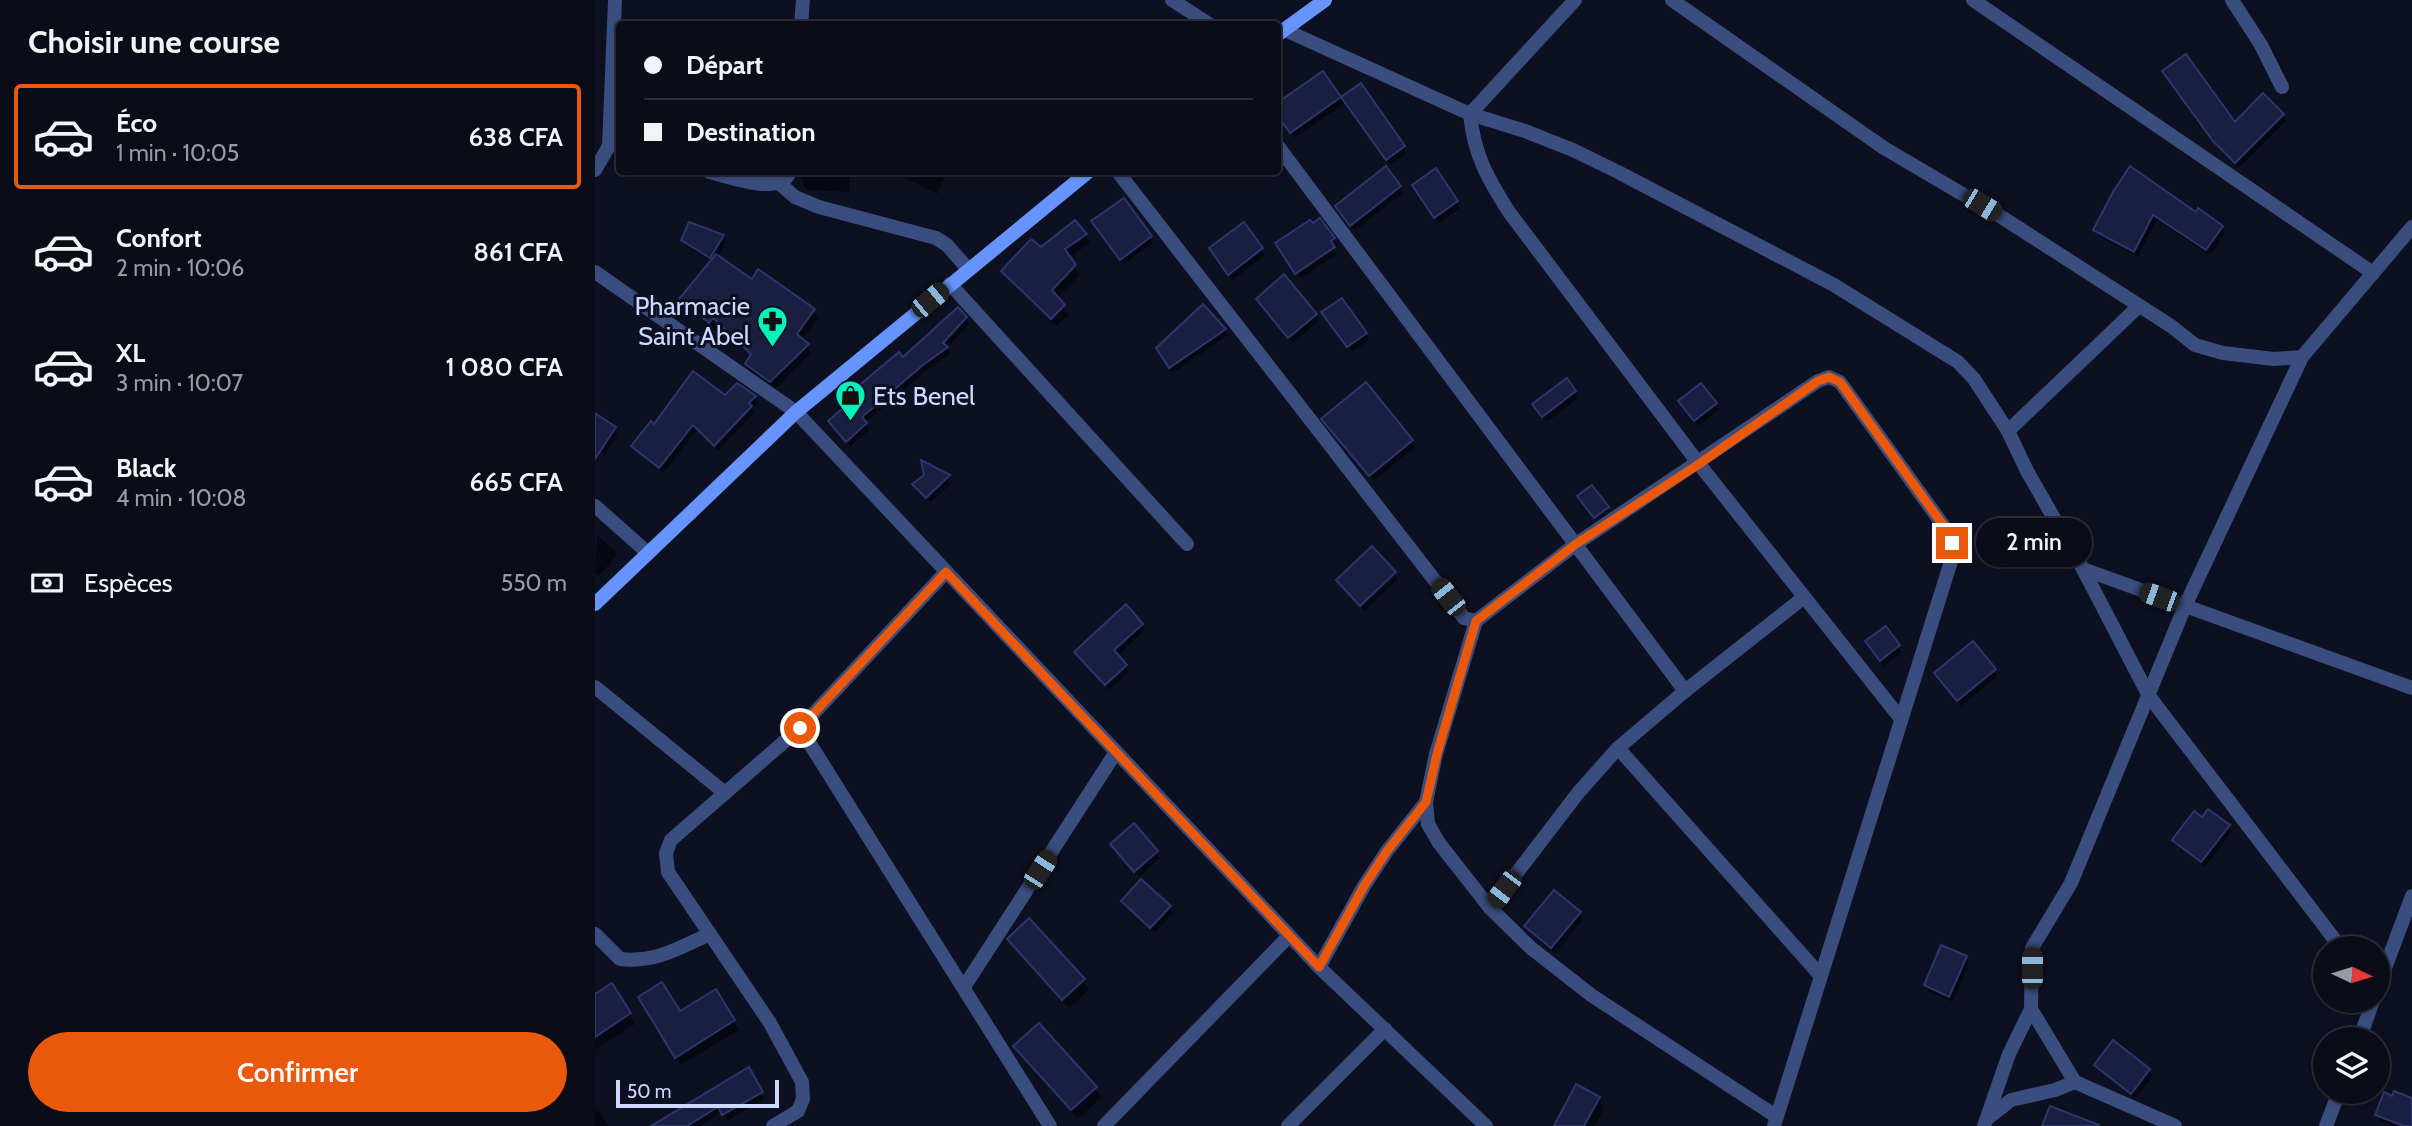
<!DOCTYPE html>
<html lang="fr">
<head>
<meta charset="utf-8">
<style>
	:root { --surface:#0a0c18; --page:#181a25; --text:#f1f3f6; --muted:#999ba2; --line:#2a2c37; --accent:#ea580c }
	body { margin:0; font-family:Cabin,sans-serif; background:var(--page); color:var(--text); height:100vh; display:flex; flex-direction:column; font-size:26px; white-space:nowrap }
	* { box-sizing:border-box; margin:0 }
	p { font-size:23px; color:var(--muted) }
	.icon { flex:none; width:38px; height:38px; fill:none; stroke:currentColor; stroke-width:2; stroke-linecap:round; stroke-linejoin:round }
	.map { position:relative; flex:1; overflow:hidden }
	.sheet { display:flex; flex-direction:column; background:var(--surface); width:595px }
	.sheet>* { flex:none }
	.banner { position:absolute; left:21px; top:21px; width:665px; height:154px; border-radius:7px; box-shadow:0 2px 5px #0004,0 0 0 2px var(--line); display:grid; align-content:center; height:154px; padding:0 28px; background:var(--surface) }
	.needle { width:46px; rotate:94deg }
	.tools { position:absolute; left:1718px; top:936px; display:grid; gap:14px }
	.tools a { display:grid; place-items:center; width:77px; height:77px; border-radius:50%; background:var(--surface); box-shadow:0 2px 5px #0004,0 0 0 2px var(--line); font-size:35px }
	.scale { position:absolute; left:21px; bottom:18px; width:163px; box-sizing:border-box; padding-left:7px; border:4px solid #cdd8fe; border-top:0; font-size:19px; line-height:24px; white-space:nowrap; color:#cdd8fe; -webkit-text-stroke:5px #0d1020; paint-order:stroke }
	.end { position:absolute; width:32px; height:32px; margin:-16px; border:9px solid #ea580c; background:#fff; box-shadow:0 0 0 4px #fff }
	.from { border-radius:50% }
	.bubble { position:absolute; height:49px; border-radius:24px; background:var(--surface); box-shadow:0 2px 5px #0004,0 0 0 2px var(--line); font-size:23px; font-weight:600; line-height:49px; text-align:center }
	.car { position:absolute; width:21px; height:42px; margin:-21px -10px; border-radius:9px; box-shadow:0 0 5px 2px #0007; background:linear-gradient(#222 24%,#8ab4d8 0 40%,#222 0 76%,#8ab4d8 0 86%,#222 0) }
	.banner b { display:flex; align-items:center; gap:24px; height:66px; font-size:26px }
	.banner b+b { border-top:2px solid var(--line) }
	.banner i { width:18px; height:18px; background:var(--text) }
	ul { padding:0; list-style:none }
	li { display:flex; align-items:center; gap:21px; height:105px; margin:0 14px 10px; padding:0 14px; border:4px solid transparent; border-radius:7px }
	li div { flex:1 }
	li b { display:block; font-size:26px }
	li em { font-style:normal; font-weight:600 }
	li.active { border-color:var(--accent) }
	li>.icon { width:63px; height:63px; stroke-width:1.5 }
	h2 { padding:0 28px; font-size:32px; line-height:84px }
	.pay { display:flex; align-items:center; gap:18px; height:77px; padding:0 28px; font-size:26px }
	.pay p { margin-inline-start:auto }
	.action { display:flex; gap:14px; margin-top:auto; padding:14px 28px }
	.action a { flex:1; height:80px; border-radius:42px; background:var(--accent); color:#fff; font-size:28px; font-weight:600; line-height:80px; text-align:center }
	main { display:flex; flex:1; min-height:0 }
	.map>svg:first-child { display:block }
	.shadow { fill:#0007 }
	.building { fill:#1a1f41; stroke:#2c356c; stroke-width:2 }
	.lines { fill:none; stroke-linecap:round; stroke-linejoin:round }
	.street { stroke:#394d7e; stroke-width:14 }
	.secondary { stroke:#6694fc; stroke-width:14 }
	.route { stroke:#ea580c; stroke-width:9 }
	.labels { text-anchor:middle; stroke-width:6; stroke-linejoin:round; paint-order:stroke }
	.poi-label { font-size:26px; fill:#cdd8fe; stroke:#0d1020; text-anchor:end }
</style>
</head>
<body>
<main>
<section class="sheet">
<h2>Choisir une course</h2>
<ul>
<li class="active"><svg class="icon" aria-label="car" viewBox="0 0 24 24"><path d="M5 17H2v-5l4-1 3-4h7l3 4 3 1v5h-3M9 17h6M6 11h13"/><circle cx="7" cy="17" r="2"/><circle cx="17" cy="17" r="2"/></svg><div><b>Éco</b><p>1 min · 10:05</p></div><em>638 CFA</em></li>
<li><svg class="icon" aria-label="car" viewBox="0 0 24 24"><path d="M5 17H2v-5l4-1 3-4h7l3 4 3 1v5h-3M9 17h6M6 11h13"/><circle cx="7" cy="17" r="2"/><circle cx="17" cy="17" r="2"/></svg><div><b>Confort</b><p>2 min · 10:06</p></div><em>861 CFA</em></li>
<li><svg class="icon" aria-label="car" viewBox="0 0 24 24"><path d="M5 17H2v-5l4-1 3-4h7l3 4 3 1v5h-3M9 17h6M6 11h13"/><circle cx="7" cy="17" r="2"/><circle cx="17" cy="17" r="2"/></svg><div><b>XL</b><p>3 min · 10:07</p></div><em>1 080 CFA</em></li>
<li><svg class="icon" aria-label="car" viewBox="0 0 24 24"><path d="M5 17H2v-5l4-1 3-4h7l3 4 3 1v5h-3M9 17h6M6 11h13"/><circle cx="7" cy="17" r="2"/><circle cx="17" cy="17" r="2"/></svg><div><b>Black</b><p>4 min · 10:08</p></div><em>665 CFA</em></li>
</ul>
<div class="pay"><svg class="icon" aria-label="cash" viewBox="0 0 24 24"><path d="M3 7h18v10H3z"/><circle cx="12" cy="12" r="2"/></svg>Espèces<p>550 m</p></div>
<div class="action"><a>Confirmer</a></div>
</section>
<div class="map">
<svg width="1817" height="1126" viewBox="0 0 1817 1126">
	<rect width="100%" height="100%" fill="#0d1020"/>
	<g class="shadow">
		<path d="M727 73 746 99 765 85 812 153 796 165 751 102 700 138 682 114Z"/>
		<path d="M1573 78 1640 125 1687 115 1691 121 1644 168 1623 148Z"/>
		<path d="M790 169 808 193 759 231 745 213Z"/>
		<path d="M209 172H255L254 192 212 190 208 184Z"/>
		<path d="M299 172H353L342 194Z"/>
		<path d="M822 192 861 202 865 208 844 223Z"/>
		<path d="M1519 193 1601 214 1627 227 1630 233 1615 255 1562 220 1543 257 1504 236 1500 230Z"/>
		<path d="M529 201 558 243 529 264 502 227Z"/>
		<path d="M648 224 670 255 638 280 619 255Z"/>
		<path d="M717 226 738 239 742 245 738 248 742 254 705 279 683 243Z"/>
		<path d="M491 235 495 243 474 258 485 275 462 298 474 315 461 326 413 279 409 271Z"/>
		<path d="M127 236 131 242 122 258 157 282 218 310 223 318 207 340 217 353 180 389 156 373 152 364 157 356 123 325 119 330 91 307 86 299 117 262 92 247 88 240Z"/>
		<path d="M667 305 720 315 724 321 698 343Z"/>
		<path d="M371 318 374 324 352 348 355 354 331 371 270 423 274 430 255 447 239 427 266 395 308 359Z"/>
		<path d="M732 319 770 333 774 340 757 352Z"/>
		<path d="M630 330 633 335 578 373 563 348Z"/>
		<path d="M971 380 983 398 952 422 943 410Z"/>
		<path d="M160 397 163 403 157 409 159 413 123 451 102 430 68 473 42 452 38 446 130 398Z"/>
		<path d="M1120 404 1124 410 1103 426 1089 407Z"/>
		<path d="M0 415 19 428 23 435 10 454 0 447Z"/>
		<path d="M732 425 816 441 820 447 779 481Z"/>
		<path d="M329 463 353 477 357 483 335 503 319 485 331 476Z"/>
		<path d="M997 487 1014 510 1001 520 985 496Z"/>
		<path d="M2 535 18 549 22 555 4 576 0 573Z"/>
		<path d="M799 573 803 579 770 611 747 586Z"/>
		<path d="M547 625 550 630 522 656 534 672 514 690 484 658Z"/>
		<path d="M1291 628 1307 652 1289 666 1276 648Z"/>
		<path d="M1399 670 1403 676 1366 706 1345 679Z"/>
		<path d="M1607 819 1633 826 1637 832 1610 867 1583 846 1579 840Z"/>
		<path d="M521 850 561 852 565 858 544 877Z"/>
		<path d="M528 901 574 907 578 913 560 933Z"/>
		<path d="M984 913 988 919 960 953 935 933 931 927Z"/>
		<path d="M414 939 488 980 494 990 474 1008 420 949Z"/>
		<path d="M1371 957 1374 963 1358 1002 1334 992 1331 985Z"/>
		<path d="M16 985 40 1024 0 1050V996Z"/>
		<path d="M121 991 144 1030 86 1065 45 997 84 1013Z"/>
		<path d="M443 1025 500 1088 506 1098 483 1119 426 1056 421 1046Z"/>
		<path d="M1501 1065 1554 1070 1558 1076 1540 1099 1505 1071Z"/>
		<path d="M153 1070 169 1099 132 1121 127 1112 105 1126H68Z"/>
		<path d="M1003 1099 1009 1108 1000 1126H961Z"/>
		<path d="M1817 1100V1126H1799L1785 1121 1782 1114Z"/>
		<path d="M3 1110 12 1123 14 1126H0V1112Z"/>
	</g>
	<g class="building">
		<path d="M1591 54 1640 122 1668 93 1689 114 1640 163 1618 141 1567 71Z"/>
		<path d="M728 71 746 97 695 133 682 115V103Z"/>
		<path d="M766 83 810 146 791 160 746 97Z"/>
		<path d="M791 166 806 186 755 226 740 206Z"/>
		<path d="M1535 166 1601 212 1603 208 1628 226 1611 250 1558 215 1539 252 1498 230 1518 192Z"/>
		<path d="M841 168 863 201 839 218 817 185Z"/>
		<path d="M529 198 557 236 525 260 496 221Z"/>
		<path d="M725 218 740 238 736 241 740 247 700 274 680 243 715 220 718 223Z"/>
		<path d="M480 220 492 234 470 249 481 265 457 290 470 305 456 319 406 271 436 239 446 247Z"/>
		<path d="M94 222 129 235 115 258 86 240Z"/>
		<path d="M649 222 668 248 633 275 614 248Z"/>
		<path d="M121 254 157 279 163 269 220 309 202 334 214 344 175 382 150 364 156 354 118 318 114 323 84 299Z"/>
		<path d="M689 274 722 314 693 338 661 299Z"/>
		<path d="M747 298 772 333 752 347 726 312Z"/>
		<path d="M608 304 631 329 574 368 561 348Z"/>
		<path d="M363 307 372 317 348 343 353 347 328 365 267 417 272 423 251 442 233 421 264 394 260 389 304 352 308 357Z"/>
		<path d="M98 371 130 395 142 383 161 396 154 403 157 406 119 446 98 425 64 468 36 446 56 421 59 424Z"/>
		<path d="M972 378 981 391 947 417 937 404Z"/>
		<path d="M771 382 818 440 774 476 726 419Z"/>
		<path d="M1106 383 1122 403 1099 421 1083 401Z"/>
		<path d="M0 413 21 427 0 459Z"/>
		<path d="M326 460 355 475 331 498 317 484 329 475Z"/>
		<path d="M997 485 1014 507 999 518 982 496Z"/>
		<path d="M777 546 801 572 765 606 741 580Z"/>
		<path d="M531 604 548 624 519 650 532 665 510 685 479 652Z"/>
		<path d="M1291 626 1305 645 1285 661 1270 641Z"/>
		<path d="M1378 641 1401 669 1362 701 1339 673Z"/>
		<path d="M1613 809 1635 825 1606 862 1577 840 1599 811 1607 817Z"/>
		<path d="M539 823 563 851 539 872 515 844Z"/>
		<path d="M546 879 576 906 555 928 526 901Z"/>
		<path d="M959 890 986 912 956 948 929 926Z"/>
		<path d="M434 918 490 979 467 1000 412 939Z"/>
		<path d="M1346 945 1372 956 1354 997 1329 985Z"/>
		<path d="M67 982 85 1011 121 989 140 1020 80 1058 43 997Z"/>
		<path d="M17 983 36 1013 0 1037V994Z"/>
		<path d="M444 1023 502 1087 476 1110 418 1046Z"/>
		<path d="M1518 1040 1555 1069 1536 1094 1499 1065Z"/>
		<path d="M154 1067 168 1092 127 1115 123 1107 92 1126H56Z"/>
		<path d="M981 1084 1005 1097 989 1126H959Z"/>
		<path d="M1799 1091 1817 1098V1126H1809L1780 1115 1789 1092 1797 1096Z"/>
		<path d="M1455 1106 1504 1125V1126H1447Z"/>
	</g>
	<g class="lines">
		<g class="street">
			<path d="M577 0 614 24"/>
			<path d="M980 0 875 114C879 155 893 179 914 212L1104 464 1306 719"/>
			<path d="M1077 0 1289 148 1408 218 1576 326 1600 345 1628 353 1679 359 1707 357 1817 227"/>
			<path d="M1378 0 1778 273"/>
			<path d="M1637 0 1666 45 1687 87"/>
			<path d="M206 24 208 0"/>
			<path d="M690 30 875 114 930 131 978 150 1023 172 1239 285 1363 362 1379 379 1413 431 1432 471 1488 569 1554 696 1746 948"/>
			<path d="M682 145 1090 691"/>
			<path d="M0 170 14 146 20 0"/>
			<path d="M114 172C133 176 185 197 195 172"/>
			<path d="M523 172 869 618 881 621"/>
			<path d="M184 183 200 197 224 207 341 238 352 245 373 269"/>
			<path d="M0 272 201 412 724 967 891 1126"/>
			<path d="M355 284 592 544"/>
			<path d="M1413 431 1544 306"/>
			<path d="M0 506 53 553"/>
			<path d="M1488 569 1817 688"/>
			<path d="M0 687 130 793"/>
			<path d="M205 728 455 1126"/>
			<path d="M1023 748 1225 975"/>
			<path d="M895 908 983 793 1023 748 1090 691 1208 598"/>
			<path d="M0 934 25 959C62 963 83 948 115 934"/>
			<path d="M724 967 769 886 792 851 831 802"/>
			<path d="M369 987 521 752"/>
			<path d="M1783 987 1817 896"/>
			<path d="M1436 1009 1480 1082 1580 1126"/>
			<path d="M1764 1040 1778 1001"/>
			<path d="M1393 1118 1416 1100 1460 1090 1480 1082"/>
			<path d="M178 1126 203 1111 208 1099 207 1082 175 1023 73 872 71 853 76 840 205 728 351 572"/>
			<path d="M509 1126 694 936"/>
			<path d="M693 1126 790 1029"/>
			<path d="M1179 1126 1358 555 1353 532 1245 382 1234 377 1223 381 981 544 881 621 841 754 831 802 833 824 844 843 895 908 936 948 996 995 1182 1117"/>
			<path d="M1389 1126 1414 1054 1436 1009 1437 948 1476 883 1590 606 1707 357"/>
			<path d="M1731 1126 1744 1092"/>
		</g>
		<g class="secondary">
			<path d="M682 35 730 0"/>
			<path d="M0 604 201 412 493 172"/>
		</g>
	</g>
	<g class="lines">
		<path class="route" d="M205 728 351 572 724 967 769 886 792 851 831 802 842 754 881 621 981 544 1104 464 1223 381 1234 377 1245 382 1353 532 1357 543"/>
	</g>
	<defs>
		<symbol id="pharmacy-pin" viewBox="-11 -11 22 30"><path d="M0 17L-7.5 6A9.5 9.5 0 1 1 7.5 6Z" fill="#05f2bc" stroke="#0d1020"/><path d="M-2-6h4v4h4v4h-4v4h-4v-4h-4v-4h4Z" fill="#111"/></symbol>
		<symbol id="shop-pin" viewBox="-11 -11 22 30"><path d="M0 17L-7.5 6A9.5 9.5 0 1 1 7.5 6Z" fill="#05f2bc" stroke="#0d1020"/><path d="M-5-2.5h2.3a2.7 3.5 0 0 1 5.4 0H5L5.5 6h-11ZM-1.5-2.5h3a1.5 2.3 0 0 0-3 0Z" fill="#111"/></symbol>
	</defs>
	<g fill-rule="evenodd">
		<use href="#pharmacy-pin" x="160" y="304" width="35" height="47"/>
		<use href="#shop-pin" x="238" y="378" width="35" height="47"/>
	</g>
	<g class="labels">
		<g class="poi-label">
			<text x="155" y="315">Pharmacie<tspan x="155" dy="30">Saint Abel</tspan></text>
			<text x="278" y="405" text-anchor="start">Ets Benel</text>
		</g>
	</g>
</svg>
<div class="tools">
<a><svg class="needle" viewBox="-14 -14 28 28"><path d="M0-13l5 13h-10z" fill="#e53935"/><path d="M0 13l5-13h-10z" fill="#999ba2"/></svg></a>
<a><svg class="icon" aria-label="layers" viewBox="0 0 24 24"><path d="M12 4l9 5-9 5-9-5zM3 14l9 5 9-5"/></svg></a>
</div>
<div class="scale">50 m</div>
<i class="end from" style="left:205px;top:728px"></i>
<i class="end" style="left:1357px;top:543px"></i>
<div class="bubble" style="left:1381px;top:518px;width:116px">2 min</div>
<i class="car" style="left:1387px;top:205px;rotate:121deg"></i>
<i class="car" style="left:335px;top:300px;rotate:50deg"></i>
<i class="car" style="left:853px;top:597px;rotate:322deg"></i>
<i class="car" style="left:1564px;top:597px;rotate:290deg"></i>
<i class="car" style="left:445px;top:870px;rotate:33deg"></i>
<i class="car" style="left:909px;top:889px;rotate:217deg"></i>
<i class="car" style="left:1437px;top:968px;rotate:0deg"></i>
<div class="banner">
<b><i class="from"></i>Départ</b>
<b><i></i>Destination</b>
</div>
</div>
</main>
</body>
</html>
